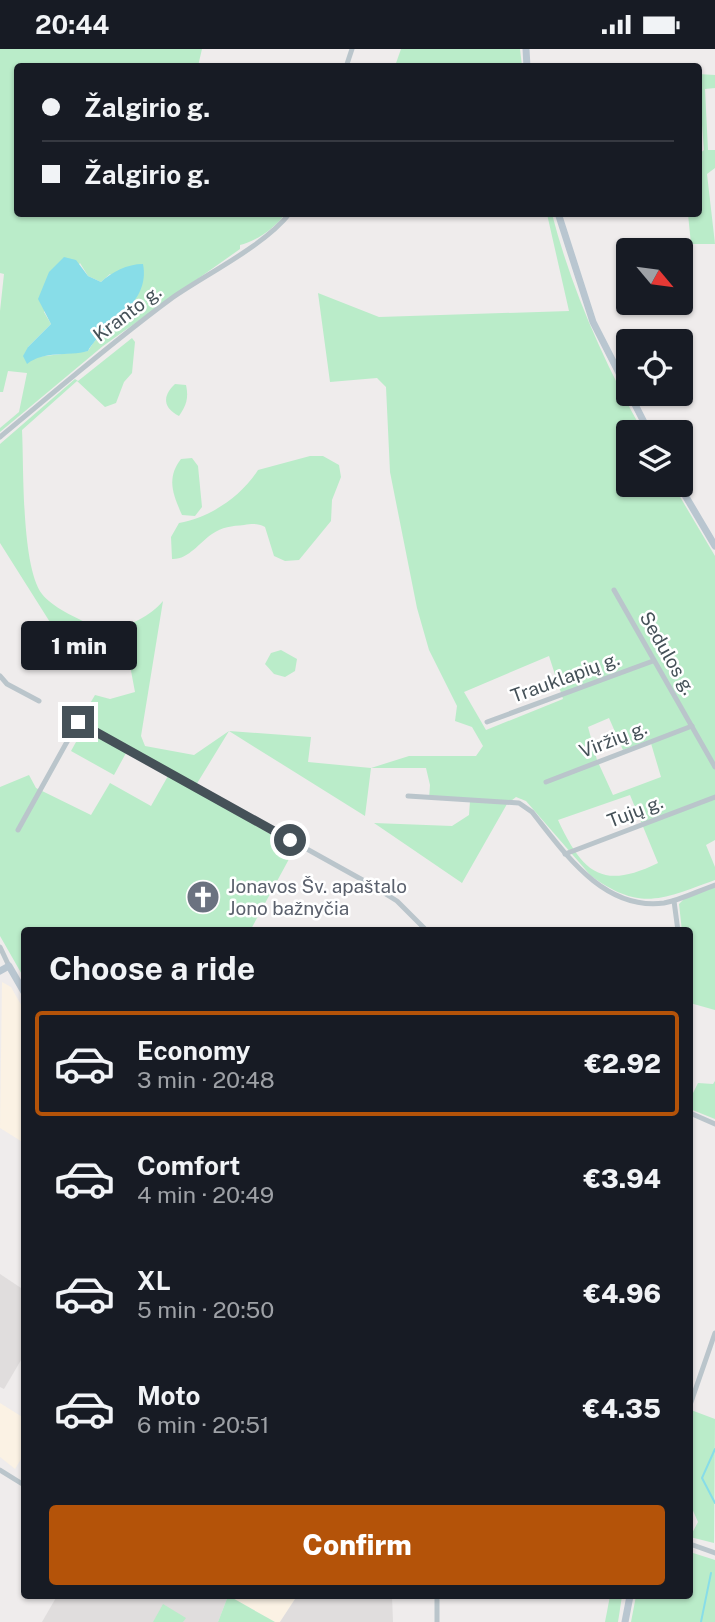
<!DOCTYPE html>
<html lang="en">
<head>
<meta charset="utf-8">
<style>
	:root { --surface:#171b24; --page:#20242c; --text:#f1f3f6; --muted:#9ea1a6; --line:#363941; --accent:#b45309 }
	body { margin:0; font-family:"Public Sans",sans-serif; background:var(--page); color:var(--text); height:100vh; display:flex; flex-direction:column; font-size:26px; white-space:nowrap }
	* { box-sizing:border-box; margin:0 }
	p { font-size:23px; color:var(--muted) }
	.icon { flex:none; width:38px; height:38px; fill:none; stroke:currentColor; stroke-width:2; stroke-linecap:round; stroke-linejoin:round }
	.map { position:relative; flex:1; overflow:hidden }
	.details { position:absolute; left:21px; top:878px; width:672px; height:672px; display:flex; flex-direction:column; background:var(--surface); border-radius:7px; box-shadow:0 2px 5px #0004 }
	.details>* { flex:none }
	.hud { position:absolute; left:14px; top:14px; width:688px; height:154px; border-radius:7px; box-shadow:0 2px 5px #0004; display:grid; align-content:center; height:154px; padding:0 28px; background:var(--surface) }
	.needle { width:46px; rotate:119deg }
	.controls { position:absolute; left:616px; top:189px; display:grid; gap:14px }
	.controls a { display:grid; place-items:center; width:77px; height:77px; border-radius:7px; background:var(--surface); box-shadow:0 2px 5px #0004; font-size:35px }
	.end { position:absolute; width:32px; height:32px; margin:-16px; border:9px solid #455158; background:#fff; box-shadow:0 0 0 4px #fff }
	.from { border-radius:50% }
	.bubble { position:absolute; height:49px; border-radius:7px; background:var(--surface); box-shadow:0 2px 5px #0004; font-size:23px; font-weight:800; line-height:49px; text-align:center }
	.hud b { display:flex; align-items:center; gap:24px; height:66px; font-size:26px }
	.hud b+b { border-top:2px solid var(--line) }
	.hud i { width:18px; height:18px; background:var(--text) }
	ul { padding:0; list-style:none }
	li { display:flex; align-items:center; gap:21px; height:105px; margin:0 14px 10px; padding:0 14px; border:4px solid transparent; border-radius:7px }
	li div { flex:1 }
	li b { display:block; font-size:26px }
	li em { font-style:normal; font-weight:800 }
	li.selected { border-color:var(--accent) }
	li>.icon { width:63px; height:63px; stroke-width:1.5 }
	h2 { padding:0 28px; font-size:32px; line-height:84px }
	.button { display:flex; gap:14px; margin-top:auto; padding:14px 28px }
	.button a { flex:1; height:80px; border-radius:7px; background:var(--accent); color:#fff; font-size:28px; font-weight:800; line-height:80px; text-align:center }
	.status { display:flex; justify-content:space-between; align-items:center; height:49px; padding:0 35px; background:var(--surface); direction:ltr }
	.status svg { height:19px; fill:currentColor }
	.map>svg:first-child { display:block }
	.commercial { fill:#fbf2e4 }
	.education { fill:#e0dddd }
	.green { fill:#baecc9; fill-rule:evenodd }
	.water { fill:#88dde8 }
	.lines { fill:none; stroke-linecap:round; stroke-linejoin:round }
	.stream { stroke:#88dde8; stroke-width:2 }
	.minor { stroke:#bac5cb; stroke-width:5 }
	.secondary { stroke:#b9c6d0; stroke-width:7 }
	.route { stroke:#455158; stroke-width:9 }
	.labels { text-anchor:middle; stroke-width:5; stroke-linejoin:round; paint-order:stroke }
	.street-label { font-size:19px; fill:#455158; stroke:#fff }
	.worship-label { font-size:19px; fill:#5b616d; stroke:#fff; text-anchor:start }
</style>
</head>
<body>
<div class="status"><b>20:44</b><svg viewBox="0 0 49 12"><path d="M0 12V9h3v3zM5 12V6h3v6zM10 12V3h3v9zM15 12V0h3v12zM26 1h20v11H26zM47 4h2v5h-2z"/></svg></div>
<div class="map">
<svg width="715" height="1573" viewBox="0 0 715 1573">
	<rect width="100%" height="100%" fill="#efecec"/>
	<g class="commercial">
		<path d="M2 933 11 938 24 961V1094L0 1079Z"/>
		<path d="M0 1354 24 1369V1405L15 1420 0 1408Z"/>
		<path d="M229 1547H297L280 1573H275Z"/>
	</g>
	<g class="education">
		<path d="M0 1225 24 1241V1306L4 1340 0 1338Z"/>
		<path d="M57 1547H228L218 1573H42Z"/>
		<path d="M297 1547H392L393 1573H280Z"/>
	</g>
	<g class="green">
		<path d="M0 0H202L198 17 18 18V164L285 165C275 179 255 193 240 196V200L103 297 0 383V379L19 363 27 324 8 322 3 343H0V262L4 225 0 224ZM80 214 88 227 101 233 110 225 136 249C121 270 100 281 88 302L36 308 28 298 51 275 44 263Z"/>
		<path d="M401 0H520L522 17H395Z"/>
		<path d="M698 25 715 26V39L705 40 708 101H715V119L707 125 715 195H691L688 165 698 164V106L704 101Z"/>
		<path d="M547 165H552C572 242 604 313 643 383H628V436H673L715 507V791L706 796 715 818V831C662 850 641 863 591 827L526 752 516 748 507 755 462 834 374 774 452 777 469 766 470 752 429 750 430 736 426 719H371L365 767 229 682 193 741 295 799 250 882H24V929L0 887V738L29 726 36 739 91 766 110 734 151 757 168 727 126 704 114 726 71 702 86 675 82 668 95 646 110 650 135 643 125 590 104 594 72 608 0 494V395L75 330 78 332 132 289 135 293 132 324 124 333 116 354 105 358 77 332 22 381C24 418 21 517 42 545 52 558 76 569 92 576 116 585 147 571 163 552L141 687 145 697 194 706 229 682 311 688 308 713 371 719 409 707H476L483 697 472 678 455 672 457 657 429 601 417 559 390 423 386 338 377 329 330 333 318 244 379 268 569 262ZM549 607 563 650 486 681 464 643ZM609 669 623 701 650 691 661 728 613 746 597 711 588 678ZM630 746 658 814C603 841 583 825 558 771Z"/>
		<path d="M175 335 186 336C189 349 186 357 179 367 163 359 162 347 175 335Z"/>
		<path d="M310 407H323L339 416 341 428 332 451 331 472 299 511 285 512 274 507 265 478C257 474 252 475 244 476 232 477 222 478 212 485 200 493 188 511 172 510L171 488 179 474C209 469 241 448 258 421Z"/>
		<path d="M192 409 198 417 202 458 195 467 182 466C173 446 166 429 181 410Z"/>
		<path d="M281 601 297 610 295 622 285 628 274 625 265 615 271 604Z"/>
		<path d="M715 838V961L690 954V882H682L679 855 685 849Z"/>
		<path d="M715 1032V1070L690 1060V1050L698 1034 713 1035Z"/>
		<path d="M691 1361 715 1370 714 1494 690 1488 698 1473 690 1455Z"/>
		<path d="M690 1503 715 1511V1573H631L636 1547H690Z"/>
		<path d="M228 1547H229L275 1573H218Z"/>
		<path d="M610 1547H622L618 1573H605Z"/>
		<path d="M163 1555 186 1569 183 1573H153Z"/>
	</g>
	<path class="water" d="M64 208 76 211 88 227 101 233C112 223 127 215 143 215 151 256 105 273 88 302 67 308 45 301 27 315L23 307 28 298 51 275 38 250 49 223Z"/>
	<g class="lines">
		<g class="stream">
			<path d="M715 1454 702 1429 715 1400"/>
			<path d="M701 1573 711 1524"/>
		</g>
		<g class="minor">
			<path d="M346 18 352 0"/>
			<path d="M0 388C57 341 112 293 172 249 208 224 264 197 290 164"/>
			<path d="M614 541 715 718"/>
			<path d="M0 627 7 635 39 652"/>
			<path d="M487 673 653 612"/>
			<path d="M546 733 692 677"/>
			<path d="M408 747 519 754 532 763C564 803 603 862 664 854 681 851 698 842 715 836"/>
			<path d="M18 781 78 673 368 834 397 852 427 882"/>
			<path d="M565 805 715 748"/>
			<path d="M674 852 678 882"/>
			<path d="M0 898 9 917"/>
			<path d="M690 1064 715 1075"/>
			<path d="M690 1356 715 1284"/>
			<path d="M0 1421 24 1436"/>
			<path d="M690 1495 715 1504"/>
			<path d="M437 1573V1547"/>
		</g>
		<g class="secondary">
			<path d="M526 0 527 18"/>
			<path d="M558 164 593 273 649 383"/>
			<path d="M679 436 715 497"/>
			<path d="M0 922 9 917 24 943"/>
			<path d="M625 1573 630 1547"/>
		</g>
	</g>
	<g class="lines">
		<path class="route" d="M78 673 290 791"/>
	</g>
	<defs>
		<symbol id="church-disc" viewBox="-11 -11 22 22"><circle r="9.5" fill="#6b7280" stroke="#fff"/><path d="M-1.2-6h2.4v3.5h3.3v2.4h-3.3V6h-2.4V-.1h-3.3v-2.4h3.3Z" fill="#fff"/></symbol>
	</defs>
	<g fill-rule="evenodd">
		<use href="#church-disc" x="184" y="829" width="38" height="38"/>
	</g>
	<g class="labels">
		<g class="street-label">
			<text transform="translate(127 264) rotate(-37)" y="7">Kranto g.</text>
			<text transform="translate(668 604) rotate(60)" y="7">Sedulos g.</text>
			<text transform="translate(565 628) rotate(-20)" y="7">Trauklapių g.</text>
			<text transform="translate(613 690) rotate(-21)" y="7">Viržių g.</text>
			<text transform="translate(635 762) rotate(-21)" y="7">Tujų g.</text>
		</g>
		<g class="worship-label">
			<text x="228" y="844">Jonavos Šv. apaštalo<tspan x="228" dy="22">Jono bažnyčia</tspan></text>
		</g>
	</g>
</svg>
<div class="controls">
<a><svg class="needle" viewBox="-14 -14 28 28"><path d="M0-13l5 13h-10z" fill="#e53935"/><path d="M0 13l5-13h-10z" fill="#9ea1a6"/></svg></a>
<a><svg class="icon" aria-label="locate" viewBox="0 0 24 24"><circle cx="12" cy="12" r="6"/><path d="M12 2v4M12 18v4M2 12h4M18 12h4"/></svg></a>
<a><svg class="icon" aria-label="layers" viewBox="0 0 24 24"><path d="M12 4l9 5-9 5-9-5zM3 14l9 5 9-5"/></svg></a>
</div>
<i class="end from" style="left:290px;top:791px"></i>
<i class="end" style="left:78px;top:673px"></i>
<div class="bubble" style="left:21px;top:572px;width:116px">1 min</div>
<div class="hud">
<b><i class="from"></i>Žalgirio g.</b>
<b><i></i>Žalgirio g.</b>
</div>
<section class="details">
<h2>Choose a ride</h2>
<ul>
<li class="selected"><svg class="icon" aria-label="car" viewBox="0 0 24 24"><path d="M5 17H2v-5l4-1 3-4h7l3 4 3 1v5h-3M9 17h6M6 11h13"/><circle cx="7" cy="17" r="2"/><circle cx="17" cy="17" r="2"/></svg><div><b>Economy</b><p>3 min · 20:48</p></div><em>€2.92</em></li>
<li><svg class="icon" aria-label="car" viewBox="0 0 24 24"><path d="M5 17H2v-5l4-1 3-4h7l3 4 3 1v5h-3M9 17h6M6 11h13"/><circle cx="7" cy="17" r="2"/><circle cx="17" cy="17" r="2"/></svg><div><b>Comfort</b><p>4 min · 20:49</p></div><em>€3.94</em></li>
<li><svg class="icon" aria-label="car" viewBox="0 0 24 24"><path d="M5 17H2v-5l4-1 3-4h7l3 4 3 1v5h-3M9 17h6M6 11h13"/><circle cx="7" cy="17" r="2"/><circle cx="17" cy="17" r="2"/></svg><div><b>XL</b><p>5 min · 20:50</p></div><em>€4.96</em></li>
<li><svg class="icon" aria-label="car" viewBox="0 0 24 24"><path d="M5 17H2v-5l4-1 3-4h7l3 4 3 1v5h-3M9 17h6M6 11h13"/><circle cx="7" cy="17" r="2"/><circle cx="17" cy="17" r="2"/></svg><div><b>Moto</b><p>6 min · 20:51</p></div><em>€4.35</em></li>
</ul>
<div class="button"><a>Confirm</a></div>
</section>
</div>
</body>
</html>
